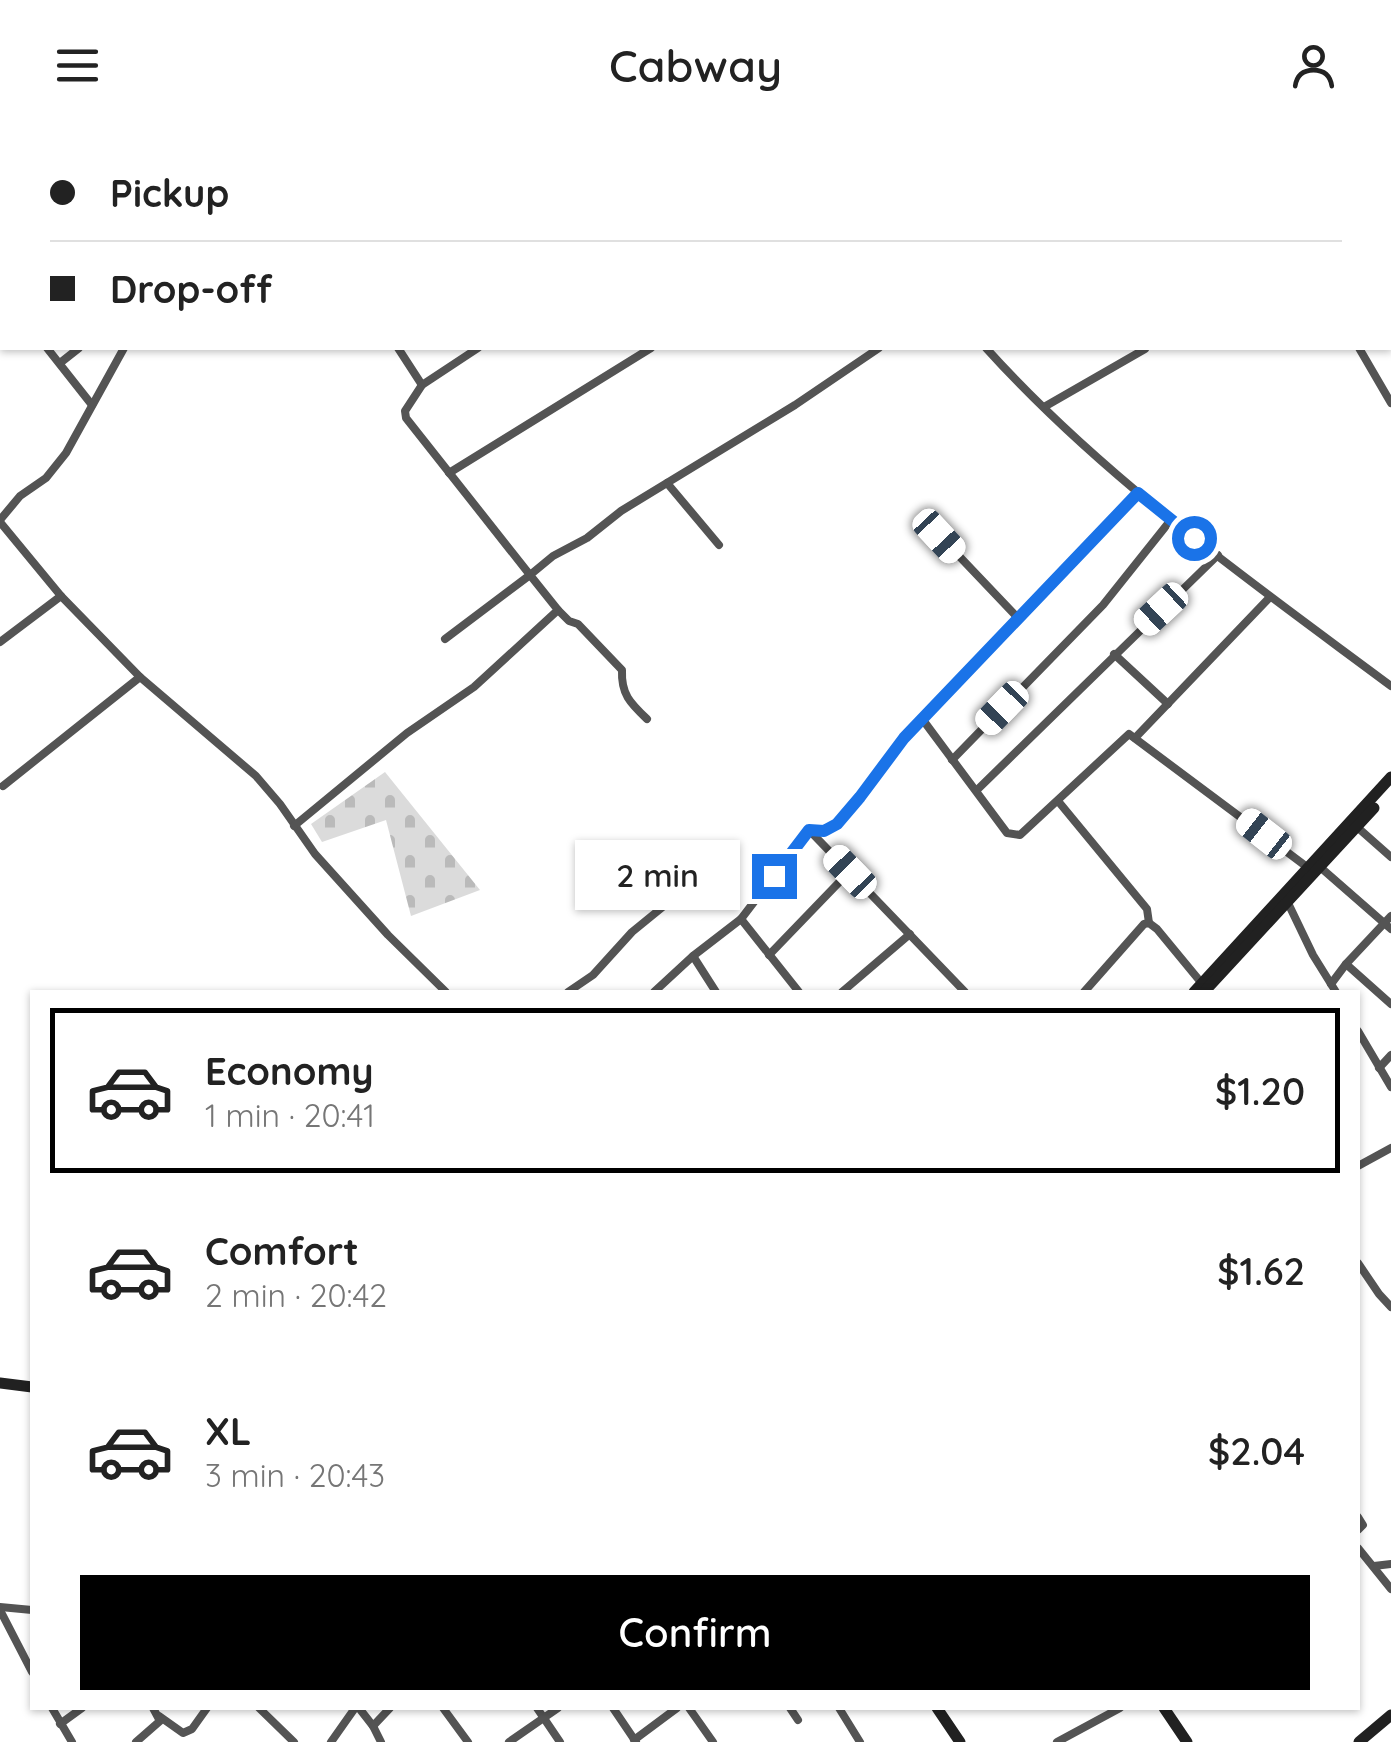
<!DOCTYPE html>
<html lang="en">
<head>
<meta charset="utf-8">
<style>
	:root { --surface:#fff; --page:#f6f6f6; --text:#222; --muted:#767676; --line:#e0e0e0; --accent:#000 }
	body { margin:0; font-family:Quicksand,sans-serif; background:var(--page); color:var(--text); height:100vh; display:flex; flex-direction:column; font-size:38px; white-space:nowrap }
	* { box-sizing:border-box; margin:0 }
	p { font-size:32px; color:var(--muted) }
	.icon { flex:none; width:55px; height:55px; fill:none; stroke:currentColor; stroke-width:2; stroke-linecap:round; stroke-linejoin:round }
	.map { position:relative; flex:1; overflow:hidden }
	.sheet { position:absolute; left:30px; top:860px; width:1330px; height:720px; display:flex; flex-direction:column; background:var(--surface); border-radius:0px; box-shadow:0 2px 8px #0004 }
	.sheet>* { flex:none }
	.guide { position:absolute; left:0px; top:0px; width:1392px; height:220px; box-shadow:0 2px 8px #0004; display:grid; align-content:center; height:220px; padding:0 50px; background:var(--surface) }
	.end { position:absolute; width:45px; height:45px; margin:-22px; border:12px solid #1a73e8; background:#fff; box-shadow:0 0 0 5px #fff }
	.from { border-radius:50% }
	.bubble { position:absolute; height:70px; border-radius:0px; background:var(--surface); box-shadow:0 2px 8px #0004; font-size:32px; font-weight:600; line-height:70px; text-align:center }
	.car { position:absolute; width:30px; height:60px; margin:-30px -15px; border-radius:12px; box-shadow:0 0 8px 2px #0007; background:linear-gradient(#fff 24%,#345 0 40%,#fff 0 76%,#345 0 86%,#fff 0) }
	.guide b { display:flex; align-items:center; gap:35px; height:95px; font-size:38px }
	.guide b+b { border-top:2px solid var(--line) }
	.guide i { width:25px; height:25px; background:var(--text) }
	ul { padding:18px 0 0; list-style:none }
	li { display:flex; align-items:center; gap:30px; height:165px; margin:0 20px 15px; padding:0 30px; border:5px solid transparent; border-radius:0px }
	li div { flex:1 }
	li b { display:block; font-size:38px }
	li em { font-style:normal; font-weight:600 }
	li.on { border-color:var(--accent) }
	li>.icon { width:90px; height:90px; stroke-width:1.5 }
	.action { display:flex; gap:20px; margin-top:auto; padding:20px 50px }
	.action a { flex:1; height:115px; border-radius:0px; background:var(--accent); color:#fff; font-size:40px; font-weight:600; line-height:115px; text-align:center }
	header { display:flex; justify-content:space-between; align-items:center; height:130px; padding:0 50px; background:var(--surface); font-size:45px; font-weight:600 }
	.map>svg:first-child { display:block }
	.cemetery { fill:url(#cemetery-stones) }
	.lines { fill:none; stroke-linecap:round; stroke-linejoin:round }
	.street { stroke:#545454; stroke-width:8 }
	.secondary { stroke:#212121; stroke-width:11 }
	.route { stroke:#1a73e8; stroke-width:12 }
</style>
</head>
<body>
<header><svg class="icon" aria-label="menu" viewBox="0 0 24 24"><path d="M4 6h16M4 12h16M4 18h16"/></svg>Cabway<svg class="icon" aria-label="person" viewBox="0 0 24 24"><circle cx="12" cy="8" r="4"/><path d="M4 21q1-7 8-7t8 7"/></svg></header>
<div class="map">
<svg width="1391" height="1612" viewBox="0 0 1391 1612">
	<defs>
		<pattern id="cemetery-stones" width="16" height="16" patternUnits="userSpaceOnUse" patternTransform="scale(2.5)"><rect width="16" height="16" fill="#dbdbdb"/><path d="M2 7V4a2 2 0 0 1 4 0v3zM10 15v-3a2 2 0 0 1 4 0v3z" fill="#bababa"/></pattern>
	</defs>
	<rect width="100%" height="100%" fill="#fff"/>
	<path class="cemetery" d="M385 642 480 760 411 786 386 690 322 712 311 694Z"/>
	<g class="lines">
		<g class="street">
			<path d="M201 0 202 2"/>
			<path d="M769 0 772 2"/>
			<path d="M942 0 943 2"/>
			<path d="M1067 0 1069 2"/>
			<path d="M1223 0 1225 2"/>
			<path d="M78 2 80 0"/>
			<path d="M318 2 322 0"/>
			<path d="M887 2 891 0"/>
			<path d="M1032 2 1035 0"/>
			<path d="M0 62 2 65"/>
			<path d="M0 100 2 97"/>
			<path d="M0 162 2 165"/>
			<path d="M47 218 92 275"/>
			<path d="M398 218 422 255"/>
			<path d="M986 218C1104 349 1250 451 1391 556"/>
			<path d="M1359 218 1391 273"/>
			<path d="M60 233 79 218"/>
			<path d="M1044 277 1145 219"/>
			<path d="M449 343 651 218"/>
			<path d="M667 353 719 415"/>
			<path d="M0 390 20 366 46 348 66 323 124 218"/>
			<path d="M0 392 61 466 140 547 256 646 280 674 315 724 388 805 446 862"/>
			<path d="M939 405 1017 487"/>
			<path d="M558 480 569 491 578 494 622 540C621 564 630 573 647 589"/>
			<path d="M445 509 530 445 406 288 405 281 422 255 478 218"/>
			<path d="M0 512 61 466"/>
			<path d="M1114 524 1168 574"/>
			<path d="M923 590 1007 703 1020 705 1129 604 1311 740"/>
			<path d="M1135 608 1270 467"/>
			<path d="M952 630 1103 475 1170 391"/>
			<path d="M3 656 140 547"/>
			<path d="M977 660 1218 425"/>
			<path d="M1058 671 1147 779 1149 793"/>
			<path d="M294 696 407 603 474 557 558 480 530 445 553 426 587 408 621 381 795 275 879 218"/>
			<path d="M1357 697 1391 727"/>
			<path d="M809 700 965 862"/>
			<path d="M1320 737 1391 799"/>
			<path d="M1288 773 1313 825 1336 862"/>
			<path d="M741 789 799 862"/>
			<path d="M769 825 849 742"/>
			<path d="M693 826 716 862"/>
			<path d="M1346 834 1391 874"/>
			<path d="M1331 854 1346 834 1391 786"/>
			<path d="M568 862 593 845 632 802 670 771"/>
			<path d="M654 862 693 826 741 789 809 700 824 701 837 694 860 667 904 609 1137 363"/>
			<path d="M842 862 910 804"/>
			<path d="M1084 862 1144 794 1149 793 1157 799 1204 856"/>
			<path d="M1358 901 1391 957"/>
			<path d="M1379 938 1391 925"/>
			<path d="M1358 1036 1391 1018"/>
			<path d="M1358 1133 1379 1164 1391 1177"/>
			<path d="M1358 1387 1363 1395 1358 1400"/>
			<path d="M1358 1418 1391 1459"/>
			<path d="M1374 1436 1391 1434"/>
			<path d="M0 1477 32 1480"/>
			<path d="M0 1480 32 1542"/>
			<path d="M52 1578 72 1612"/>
			<path d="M259 1578 294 1612"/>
			<path d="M359 1578 373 1596 381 1612"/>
			<path d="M443 1578 468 1612"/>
			<path d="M537 1578 560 1612"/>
			<path d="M613 1578 636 1612"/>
			<path d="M689 1578 713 1612"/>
			<path d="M790 1578 798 1590"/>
			<path d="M839 1578 860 1612"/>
			<path d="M159 1586 183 1603 192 1599 207 1578"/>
			<path d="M60 1594 82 1578"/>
			<path d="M373 1596 390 1578"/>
			<path d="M634 1610 677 1578"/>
			<path d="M136 1612 160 1591 153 1578"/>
			<path d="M331 1612 355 1578"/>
			<path d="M509 1612 558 1578"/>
			<path d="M1057 1612 1120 1578"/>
		</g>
		<g class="secondary">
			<path d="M1194 862 1391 647"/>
			<path d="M1204 862 1374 678"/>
			<path d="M0 1253 32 1257"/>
			<path d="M937 1578 960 1612"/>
			<path d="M1164 1578 1187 1612"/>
			<path d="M1359 1612 1391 1585"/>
		</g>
	</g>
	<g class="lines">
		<path class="route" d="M774 746 809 700 824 701 837 694 860 667 904 608 1138 363 1194 408"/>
	</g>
</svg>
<i class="end from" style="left:1194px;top:408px"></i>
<i class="end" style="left:774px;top:746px"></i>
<div class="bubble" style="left:575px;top:710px;width:165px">2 min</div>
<i class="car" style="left:939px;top:406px;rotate:137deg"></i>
<i class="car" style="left:1161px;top:479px;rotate:227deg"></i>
<i class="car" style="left:1002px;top:578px;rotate:224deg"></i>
<i class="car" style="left:1264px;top:704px;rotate:308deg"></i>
<i class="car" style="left:850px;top:742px;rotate:316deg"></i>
<div class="guide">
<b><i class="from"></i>Pickup</b>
<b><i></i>Drop-off</b>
</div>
<section class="sheet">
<ul>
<li class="on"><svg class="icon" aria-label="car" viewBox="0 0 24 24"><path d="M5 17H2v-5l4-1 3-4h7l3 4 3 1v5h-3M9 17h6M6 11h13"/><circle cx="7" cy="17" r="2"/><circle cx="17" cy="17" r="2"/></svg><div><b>Economy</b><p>1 min · 20:41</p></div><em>$1.20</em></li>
<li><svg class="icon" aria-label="car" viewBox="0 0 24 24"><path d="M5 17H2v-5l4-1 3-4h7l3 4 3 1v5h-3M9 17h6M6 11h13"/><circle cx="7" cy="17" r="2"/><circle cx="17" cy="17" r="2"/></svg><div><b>Comfort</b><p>2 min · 20:42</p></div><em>$1.62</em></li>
<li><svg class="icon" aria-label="car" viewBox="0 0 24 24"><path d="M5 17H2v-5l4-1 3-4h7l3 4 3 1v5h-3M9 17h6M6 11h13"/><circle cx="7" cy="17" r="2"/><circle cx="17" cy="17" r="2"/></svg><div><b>XL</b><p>3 min · 20:43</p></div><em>$2.04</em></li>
</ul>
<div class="action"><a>Confirm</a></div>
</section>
</div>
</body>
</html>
